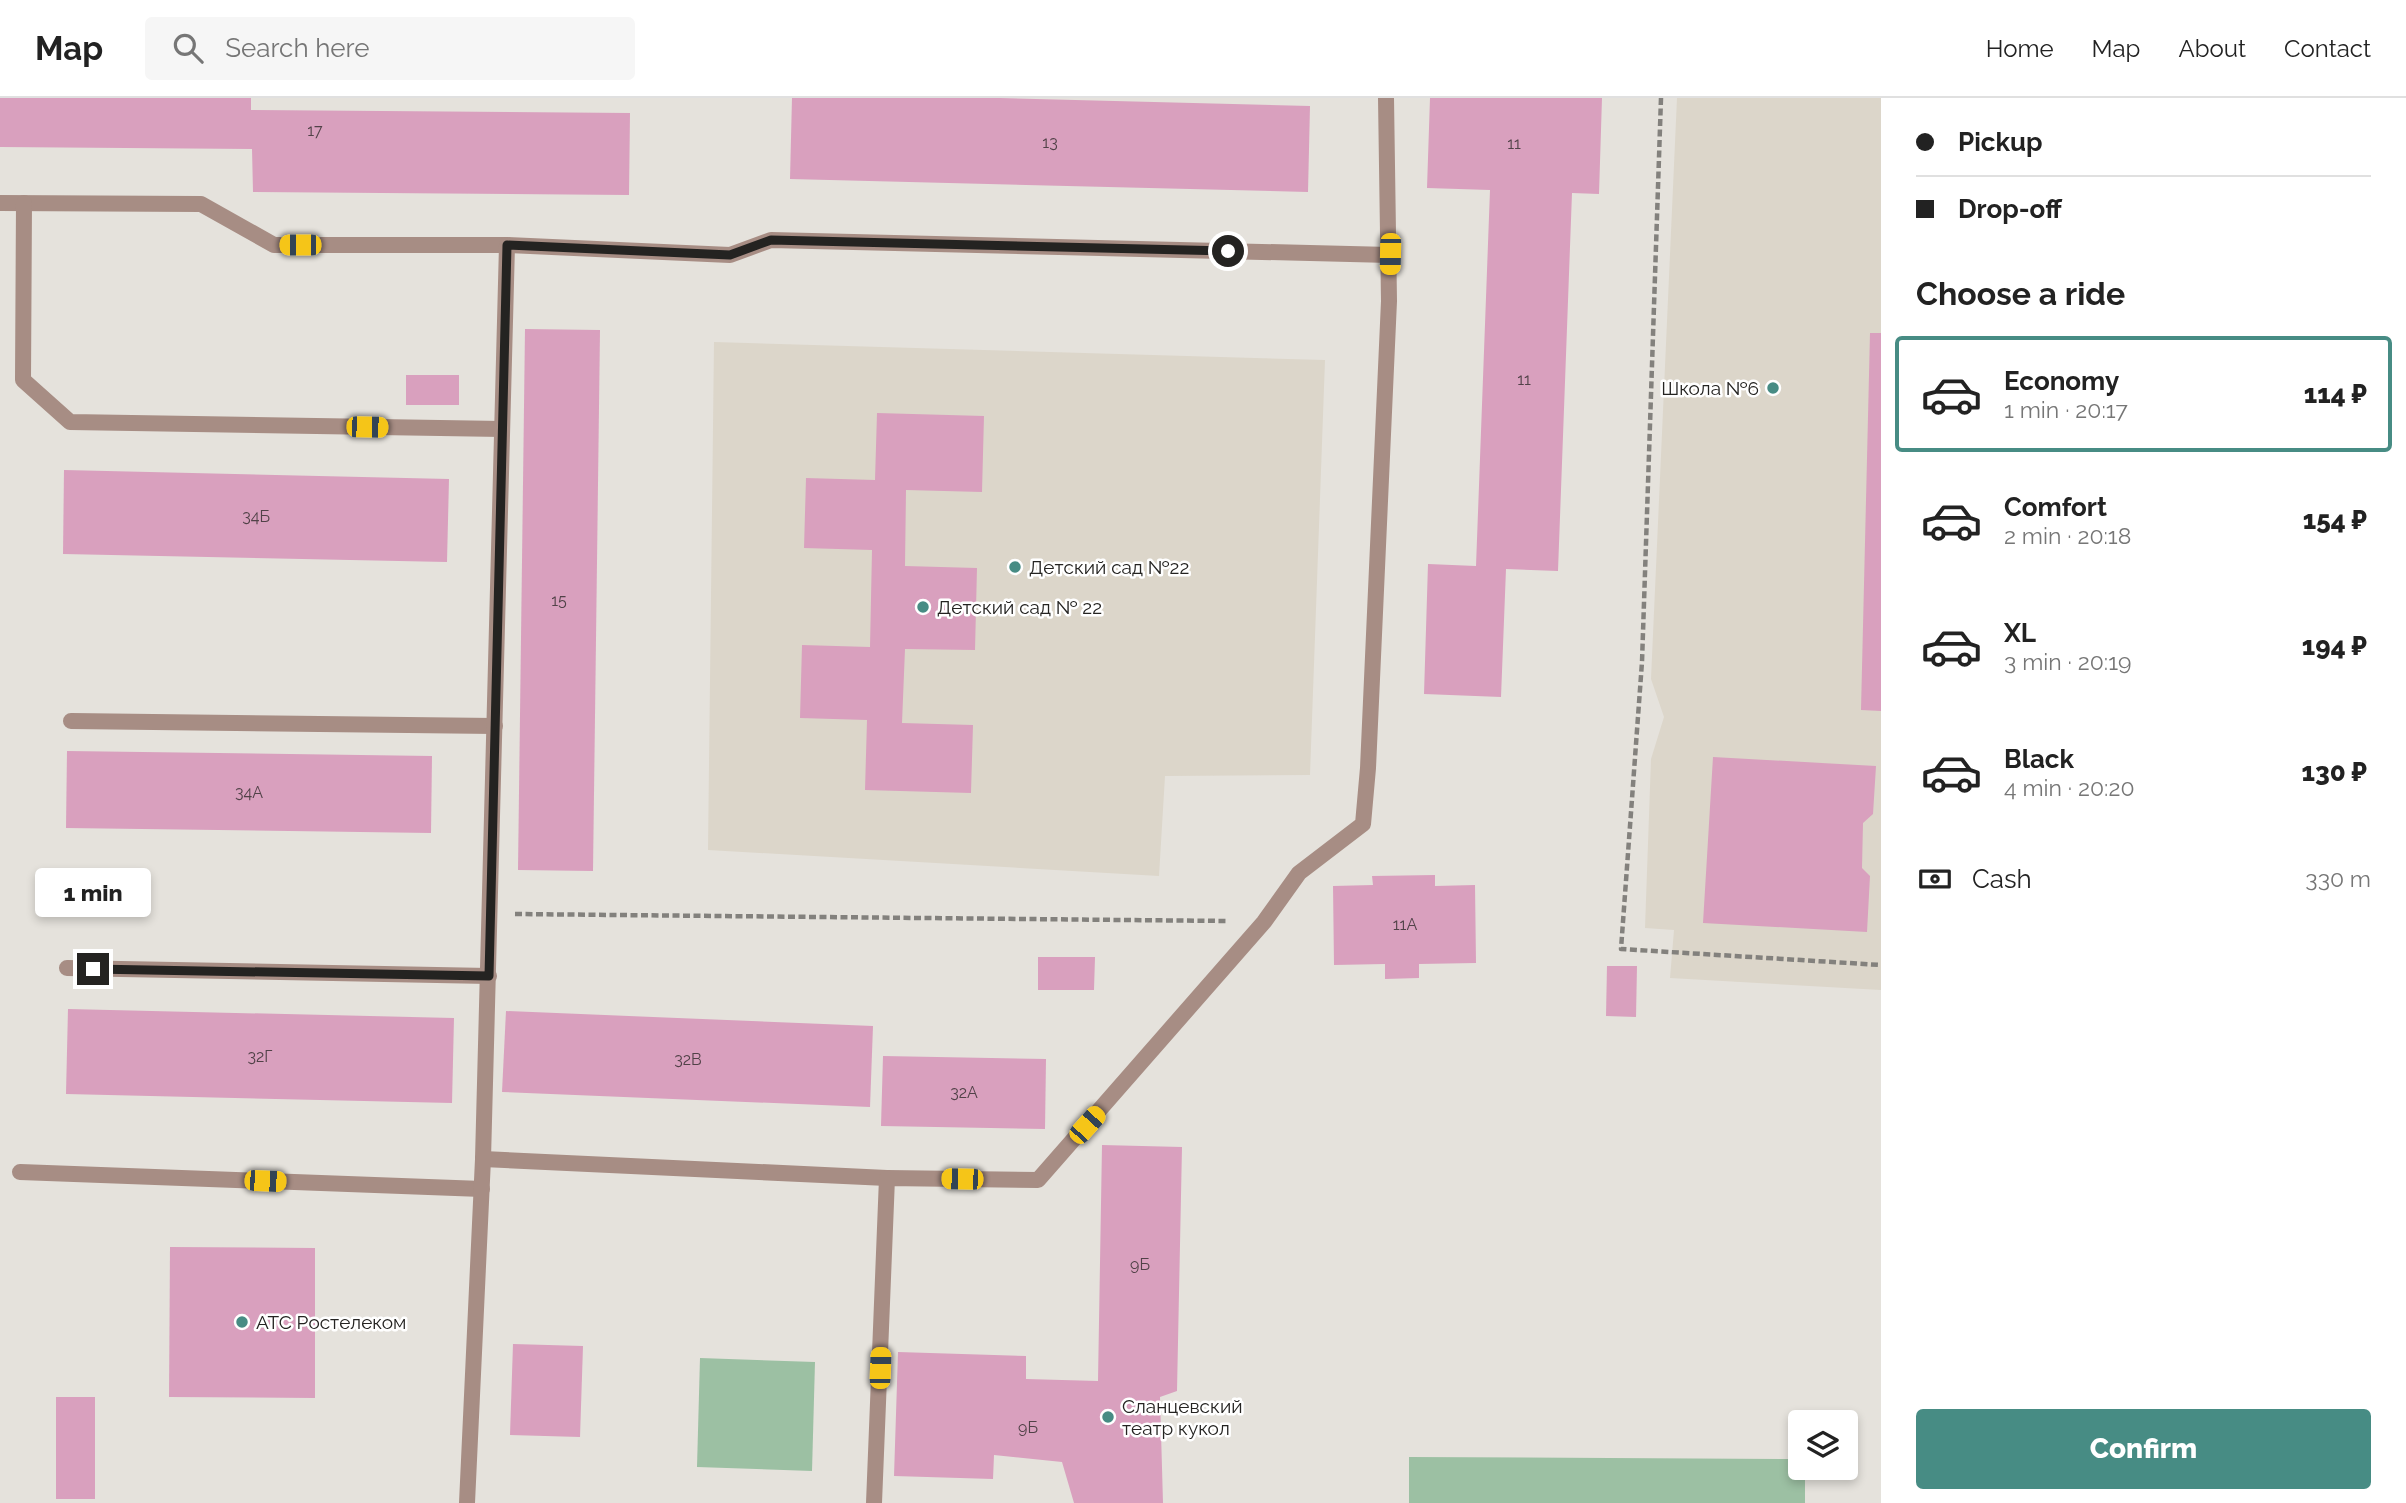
<!DOCTYPE html>
<html lang="en">
<head>
<meta charset="utf-8">
<style>
	:root { --surface:#fff; --page:#f6f6f6; --text:#222; --muted:#767676; --line:#e0e0e0; --accent:#478c84 }
	body { margin:0; font-family:Raleway,sans-serif; background:var(--page); color:var(--text); height:100vh; display:flex; flex-direction:column; font-size:26px; white-space:nowrap }
	* { box-sizing:border-box; margin:0 }
	p { font-size:23px; color:var(--muted) }
	.icon { flex:none; width:38px; height:38px; fill:none; stroke:currentColor; stroke-width:2; stroke-linecap:round; stroke-linejoin:round }
	.map { position:relative; flex:1; overflow:hidden }
	.drawer { display:flex; flex-direction:column; background:var(--surface); width:525px }
	.drawer>* { flex:none }
	.hud { display:grid; align-content:center; height:154px; padding:0 35px; background:var(--surface) }
	.tools { position:absolute; left:1788px; top:1312px; display:grid; gap:14px }
	.tools a { display:grid; place-items:center; width:70px; height:70px; border-radius:7px; background:var(--surface); box-shadow:0 4px 10px #0003; font-size:35px }
	.end { position:absolute; width:32px; height:32px; margin:-16px; border:9px solid #242321; background:#fff; box-shadow:0 0 0 4px #fff }
	.from { border-radius:50% }
	.bubble { position:absolute; height:49px; border-radius:7px; background:var(--surface); box-shadow:0 4px 10px #0003; font-size:23px; font-weight:800; line-height:49px; text-align:center }
	.car { position:absolute; width:21px; height:42px; margin:-21px -10px; border-radius:9px; box-shadow:0 0 5px 2px #0007; background:linear-gradient(#f5c518 24%,#345 0 40%,#f5c518 0 76%,#345 0 86%,#f5c518 0) }
	.hud b { display:flex; align-items:center; gap:24px; height:66px; font-size:26px }
	.hud b+b { border-top:2px solid var(--line) }
	.hud i { width:18px; height:18px; background:var(--text) }
	ul { padding:0; list-style:none }
	li { display:flex; align-items:center; gap:21px; height:116px; margin:0 14px 10px; padding:0 21px; border:4px solid transparent; border-radius:7px }
	li div { flex:1 }
	li b { display:block; font-size:26px }
	li em { font-style:normal; font-weight:800 }
	li.on { border-color:var(--accent) }
	li>.icon { width:63px; height:63px; stroke-width:1.5 }
	h2 { padding:0 35px; font-size:32px; line-height:84px }
	.pay { display:flex; align-items:center; gap:18px; height:77px; padding:0 35px; font-size:26px }
	.pay p { margin-inline-start:auto }
	.button { display:flex; gap:14px; margin-top:auto; padding:14px 35px }
	.button a { flex:1; height:80px; border-radius:7px; background:var(--accent); color:#fff; font-size:28px; font-weight:800; line-height:80px; text-align:center }
	header { display:flex; align-items:center; gap:42px; box-sizing:border-box; height:98px; padding:0 35px; background:var(--surface); border-bottom:2px solid var(--line) }
	header strong { font-size:33px }
	nav { display:flex; gap:38px; margin-inline-start:auto; font-size:24px }
	.search { width:490px; height:63px; background:var(--page); display:flex; align-items:center; gap:18px; box-sizing:border-box; padding:0 24px; border-radius:7px; color:var(--muted); font-size:26px }
	main { display:flex; flex:1; min-height:0 }
	.map>svg:first-child { display:block }
	.built { fill:#dcd6ca }
	.green { fill:#9cc0a3 }
	.building { fill:#d9a0be }
	.lines { fill:none; stroke-linecap:round; stroke-linejoin:round }
	.path { stroke:#83817d; stroke-width:4.5; stroke-dasharray:7 3.5; stroke-linecap:butt }
	.lane { stroke:#a78d84; stroke-width:16 }
	.route { stroke:#242321; stroke-width:9 }
	.poi-dot { fill:#478c84; stroke:#fff; stroke-width:2.5 }
	.labels { text-anchor:middle; stroke-width:5; stroke-linejoin:round; paint-order:stroke }
	.number-label { font-size:16px; fill:#514248 }
	.poi-label { font-size:19px; fill:#242321; stroke:#fff; text-anchor:start }
</style>
</head>
<body>
<header>
<strong>Map</strong>
<div class="search"><svg class="icon" aria-label="search" viewBox="0 0 24 24"><circle cx="10" cy="10" r="6"/><path d="M15 15l6 6"/></svg>Search here</div>
<nav><a>Home</a><a>Map</a><a>About</a><a>Contact</a></nav>
</header>
<main>
<div class="map">
<svg width="1881" height="1405" viewBox="0 0 1881 1405">
	<rect width="100%" height="100%" fill="#e5e2dc"/>
	<g class="built">
		<path d="M1677 0H1881V892L1670 880 1674 832 1645 830 1651 661 1664 619 1651 581Z"/>
		<path d="M714 244 1325 262 1310 677 1165 678 1159 778 708 752Z"/>
	</g>
	<g class="green">
		<path d="M700 1260 815 1264 812 1373 697 1369Z"/>
		<path d="M1409 1359 1801 1361V1370H1805V1405H1409Z"/>
	</g>
	<g class="building">
		<path d="M0 0H251V12L630 15 629 97 253 94 252 51 0 49Z"/>
		<path d="M792 0H1000L1310 8 1308 94 790 81Z"/>
		<path d="M1430 0H1602L1599 96 1572 95 1558 473 1506 471 1501 599 1424 596 1428 466 1476 468 1490 92 1427 90Z"/>
		<path d="M525 231 600 232 593 773 518 772Z"/>
		<path d="M1870 235H1881V613L1861 612Z"/>
		<rect x="406" y="277" width="53" height="30"/>
		<path d="M877 315 984 318 982 394 906 392 905 468 977 470 975 552 905 551 902 625 973 627 971 695 865 692 867 622 800 620 802 547 870 549 872 452 804 450 806 380 875 382Z"/>
		<path d="M64 372 449 381 447 464 63 456Z"/>
		<path d="M67 653 432 658 431 735 66 730Z"/>
		<path d="M1713 659 1876 668 1873 716 1863 725 1862 770 1870 778 1867 834 1703 825Z"/>
		<path d="M1435 777V788L1475 787 1476 865 1419 866V880L1385 881V866L1334 867 1333 788 1373 787 1372 778Z"/>
		<path d="M1038 859H1095L1094 892H1038Z"/>
		<path d="M1607 868H1637L1636 919 1606 918Z"/>
		<path d="M68 911 454 920 452 1005 66 996Z"/>
		<path d="M506 913 873 928 870 1009 502 994Z"/>
		<path d="M883 958 1046 961 1045 1031 881 1028Z"/>
		<path d="M1102 1047 1182 1049 1177 1293 1160 1299 1163 1405H1074L1062 1364 994 1357 993 1381 894 1378 898 1254 1026 1258V1281L1098 1283Z"/>
		<path d="M170 1149 315 1150V1300L169 1299Z"/>
		<path d="M513 1246 583 1248 580 1339 510 1337Z"/>
		<rect x="56" y="1299" width="39" height="102"/>
	</g>
	<g class="lines">
		<g class="path">
			<path d="M1661 0 1642 564 1621 851 1881 867"/>
			<path d="M515 816 1228 823"/>
		</g>
		<g class="lane">
			<path d="M0 105 201 106 274 147H507L730 157 771 142 1390 157"/>
			<path d="M24 105 23 282 70 324 502 331"/>
			<path d="M71 623 495 628"/>
			<path d="M67 870 489 878"/>
			<path d="M483 1061 887 1080"/>
			<path d="M20 1074 482 1091"/>
			<path d="M467 1405 483 1061 507 147"/>
			<path d="M874 1405 887 1080 1038 1082 1264 824 1299 775 1363 726 1368 670 1389 203 1386 0"/>
		</g>
	</g>
	<g class="lines">
		<path class="route" d="M93 871 489 878 507 147 730 157 771 142 1228 153"/>
	</g>
	<g class="poi-dot">
		<circle cx="1773" cy="290" r="7"/>
		<circle cx="1015" cy="469" r="7"/>
		<circle cx="923" cy="509" r="7"/>
		<circle cx="242" cy="1224" r="7"/>
		<circle cx="1108" cy="1319" r="7"/>
	</g>
	<g class="labels">
		<g class="number-label">
			<text x="315" y="38">17</text>
			<text x="1050" y="50">13</text>
			<text x="1514" y="51">11</text>
			<text x="1524" y="287">11</text>
			<text x="256" y="424">34Б</text>
			<text x="559" y="508">15</text>
			<text x="249" y="700">34А</text>
			<text x="1405" y="832">11А</text>
			<text x="260" y="964">32Г</text>
			<text x="688" y="967">32В</text>
			<text x="964" y="1000">32А</text>
			<text x="1140" y="1172">9Б</text>
			<text x="1028" y="1335">9Б</text>
		</g>
		<g class="poi-label">
			<text x="1759" y="297" text-anchor="end">Школа №6</text>
			<text x="1029" y="476">Детский сад №22</text>
			<text x="937" y="516">Детский сад № 22</text>
			<text x="256" y="1231">АТС Ростелеком</text>
			<text x="1122" y="1315">Сланцевский<tspan x="1122" dy="22">театр кукол</tspan></text>
		</g>
	</g>
</svg>
<div class="tools">
<a><svg class="icon" aria-label="layers" viewBox="0 0 24 24"><path d="M12 4l9 5-9 5-9-5zM3 14l9 5 9-5"/></svg></a>
</div>
<i class="end from" style="left:1228px;top:153px"></i>
<i class="end" style="left:93px;top:871px"></i>
<div class="bubble" style="left:35px;top:770px;width:116px">1 min</div>
<i class="car" style="left:300px;top:147px;rotate:270deg"></i>
<i class="car" style="left:1390px;top:156px;rotate:181deg"></i>
<i class="car" style="left:367px;top:329px;rotate:91deg"></i>
<i class="car" style="left:1087px;top:1027px;rotate:42deg"></i>
<i class="car" style="left:962px;top:1081px;rotate:271deg"></i>
<i class="car" style="left:265px;top:1083px;rotate:92deg"></i>
<i class="car" style="left:880px;top:1270px;rotate:2deg"></i>
</div>
<section class="drawer">
<div class="hud">
<b><i class="from"></i>Pickup</b>
<b><i></i>Drop-off</b>
</div>
<h2>Choose a ride</h2>
<ul>
<li class="on"><svg class="icon" aria-label="car" viewBox="0 0 24 24"><path d="M5 17H2v-5l4-1 3-4h7l3 4 3 1v5h-3M9 17h6M6 11h13"/><circle cx="7" cy="17" r="2"/><circle cx="17" cy="17" r="2"/></svg><div><b>Economy</b><p>1 min · 20:17</p></div><em>114 ₽</em></li>
<li><svg class="icon" aria-label="car" viewBox="0 0 24 24"><path d="M5 17H2v-5l4-1 3-4h7l3 4 3 1v5h-3M9 17h6M6 11h13"/><circle cx="7" cy="17" r="2"/><circle cx="17" cy="17" r="2"/></svg><div><b>Comfort</b><p>2 min · 20:18</p></div><em>154 ₽</em></li>
<li><svg class="icon" aria-label="car" viewBox="0 0 24 24"><path d="M5 17H2v-5l4-1 3-4h7l3 4 3 1v5h-3M9 17h6M6 11h13"/><circle cx="7" cy="17" r="2"/><circle cx="17" cy="17" r="2"/></svg><div><b>XL</b><p>3 min · 20:19</p></div><em>194 ₽</em></li>
<li><svg class="icon" aria-label="car" viewBox="0 0 24 24"><path d="M5 17H2v-5l4-1 3-4h7l3 4 3 1v5h-3M9 17h6M6 11h13"/><circle cx="7" cy="17" r="2"/><circle cx="17" cy="17" r="2"/></svg><div><b>Black</b><p>4 min · 20:20</p></div><em>130 ₽</em></li>
</ul>
<div class="pay"><svg class="icon" aria-label="cash" viewBox="0 0 24 24"><path d="M3 7h18v10H3z"/><circle cx="12" cy="12" r="2"/></svg>Cash<p>330 m</p></div>
<div class="button"><a>Confirm</a></div>
</section>
</main>
</body>
</html>
